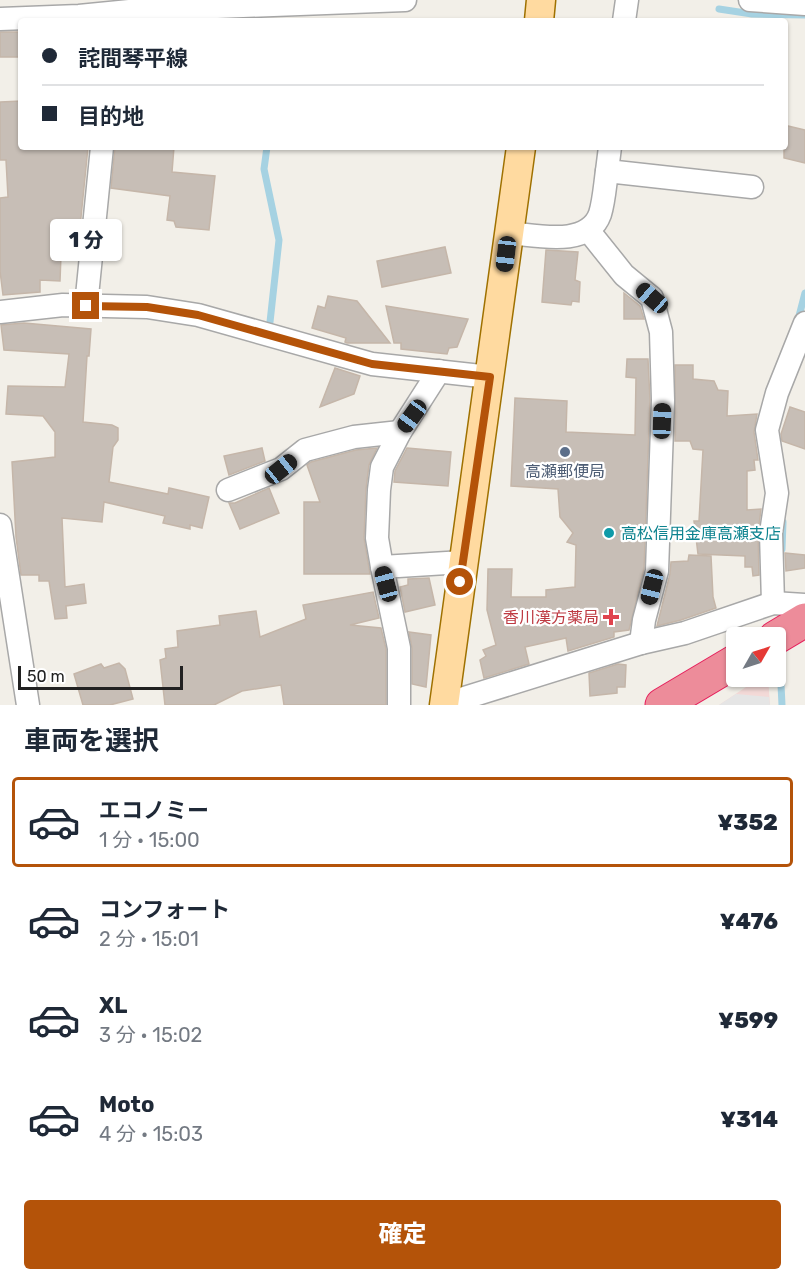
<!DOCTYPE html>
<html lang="ja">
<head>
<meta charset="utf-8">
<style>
	:root { --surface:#fff; --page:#f2f2f3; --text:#1f2937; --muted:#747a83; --line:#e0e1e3; --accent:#b45309 }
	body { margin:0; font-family:Rubik,"Noto Sans JP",sans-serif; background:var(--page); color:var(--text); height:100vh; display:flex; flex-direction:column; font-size:22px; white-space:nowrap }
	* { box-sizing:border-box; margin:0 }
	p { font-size:20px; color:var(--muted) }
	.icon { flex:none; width:33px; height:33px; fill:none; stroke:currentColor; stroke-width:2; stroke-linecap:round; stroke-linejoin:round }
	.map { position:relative; height:705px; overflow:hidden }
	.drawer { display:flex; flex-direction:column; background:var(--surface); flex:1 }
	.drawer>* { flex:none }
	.guide { position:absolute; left:18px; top:18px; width:770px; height:132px; border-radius:6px; box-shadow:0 2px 4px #0004; display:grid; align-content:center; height:132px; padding:0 24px; background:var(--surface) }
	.needle { width:39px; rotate:51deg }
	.buttons { position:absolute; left:726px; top:627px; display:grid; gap:12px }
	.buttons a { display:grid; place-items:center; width:60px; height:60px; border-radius:6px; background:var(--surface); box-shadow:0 2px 4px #0004; font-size:30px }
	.scale { position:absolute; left:18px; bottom:15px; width:165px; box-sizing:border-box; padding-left:6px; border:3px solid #212121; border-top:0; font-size:16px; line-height:21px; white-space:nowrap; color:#212121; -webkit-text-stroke:4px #fff; paint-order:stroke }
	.end { position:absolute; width:27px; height:27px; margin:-14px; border:8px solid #b45309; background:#fff; box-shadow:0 0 0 3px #fff }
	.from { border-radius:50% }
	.bubble { position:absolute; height:42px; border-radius:6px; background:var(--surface); box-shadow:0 2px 4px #0004; font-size:20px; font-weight:800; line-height:42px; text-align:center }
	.car { position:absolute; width:18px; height:36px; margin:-18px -9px; border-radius:8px; box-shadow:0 0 4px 2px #0007; background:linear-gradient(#222 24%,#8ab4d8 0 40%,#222 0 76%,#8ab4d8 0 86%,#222 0) }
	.guide b { display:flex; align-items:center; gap:21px; height:57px; font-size:22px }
	.guide b+b { border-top:2px solid var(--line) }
	.guide i { width:15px; height:15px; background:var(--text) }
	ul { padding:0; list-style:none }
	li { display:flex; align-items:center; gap:18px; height:90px; margin:0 12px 9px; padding:0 12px; border:3px solid transparent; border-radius:6px }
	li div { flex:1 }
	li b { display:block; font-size:22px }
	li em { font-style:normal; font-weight:800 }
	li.current { border-color:var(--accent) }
	li>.icon { width:54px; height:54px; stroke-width:1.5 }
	h2 { padding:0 24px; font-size:27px; line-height:72px }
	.cta { display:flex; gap:12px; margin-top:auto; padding:12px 24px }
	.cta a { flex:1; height:69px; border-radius:6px; background:var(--accent); color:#fff; font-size:24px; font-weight:800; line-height:69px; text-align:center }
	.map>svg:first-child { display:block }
	.commercial { fill:#f3d9d7 }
	.parking { fill:#e5e5e5 }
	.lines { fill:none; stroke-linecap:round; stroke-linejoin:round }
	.stream { stroke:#a6d2e2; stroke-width:7 }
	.building { fill:#c7beb6; stroke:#c5b6a9; stroke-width:1.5 }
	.minor-casing { stroke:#a8a8a8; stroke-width:25 }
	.major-casing { stroke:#9f7100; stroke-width:31 }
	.highway-casing { stroke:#e61e5b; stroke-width:35 }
	.minor { stroke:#fff; stroke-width:22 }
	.major { stroke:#ffdaa0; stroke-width:28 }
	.highway { stroke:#ed8c9a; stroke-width:33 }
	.route { stroke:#b45309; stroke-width:8 }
	.service-dot { fill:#5c6f8a; stroke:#fff; stroke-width:2 }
	.culture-dot { fill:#0f9aa8; stroke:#fff; stroke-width:2 }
	.health-dot { fill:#e0444e; stroke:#fff; stroke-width:2 }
	.labels { text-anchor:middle; stroke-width:4.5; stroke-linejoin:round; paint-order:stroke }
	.service-label { font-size:16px; fill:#4e5e75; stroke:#fff }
	.culture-label { font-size:16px; fill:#0d838f; stroke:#fff; text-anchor:start }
	.health-label { font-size:16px; fill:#be3a42; stroke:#fff; text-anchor:end }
</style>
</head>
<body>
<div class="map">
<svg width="805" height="705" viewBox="0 0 805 705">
	<rect width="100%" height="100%" fill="#f2efe8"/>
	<path class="commercial" d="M761 677H768L770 705H719Z"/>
	<path class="parking" d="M736 694 769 697 770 705H719Z"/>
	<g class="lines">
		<g class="stream">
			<path d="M719 9 752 14 805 15"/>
			<path d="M259 19V21"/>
			<path d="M267 147 264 169 279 240 270 322"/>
			<path d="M798 320 805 293"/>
			<path d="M782 549 783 522"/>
			<path d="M779 644 782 705"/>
		</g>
	</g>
	<g class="building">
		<rect x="0" y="32" width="21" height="25"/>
		<path d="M21 101V147H88L77 257 61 255 60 281 40 280V292L3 295 0 271V198L8 197 6 160H0V102Z"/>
		<path d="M784 125 805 130V163L784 158Z"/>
		<path d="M115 147H174L172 172 215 176 209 230 176 227 174 221 167 220 170 196 111 188Z"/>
		<path d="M445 247 451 273 382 287 377 261Z"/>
		<path d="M546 250 578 252 575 280 580 282 579 302 572 301 571 305 542 302Z"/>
		<path d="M624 293 640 306 644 319H624Z"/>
		<path d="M328 296 357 301 390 343H347L345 342 346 338 312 328 318 306 325 308Z"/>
		<path d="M386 306 468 319 457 347 449 348 447 354 401 349V343H394Z"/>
		<path d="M24 323 91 329 89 356H87L83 422 112 425 118 428V440L113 447 109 482 168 494 169 488 209 497 202 528 190 525V529L163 523 165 516 104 502 102 522 62 518 65 587 84 584 86 603 66 606 67 618 55 619 49 581H39V575H21L16 537 12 462 55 457V432L43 416 6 414 8 386 65 387 69 354 4 350 1 325Z"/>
		<path d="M627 359H648L650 400 644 569 629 630 614 632V637L568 651 566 638 525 647 529 664 484 678 480 660 486 656 483 650 496 645 487 610 488 569H512L511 597H546V590L575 587 576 545 567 542 573 533 560 517 558 489 511 486 515 398 567 401 566 432 635 435 636 378 626 377Z"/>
		<path d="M675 365H693V379L714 381 718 390 728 391 727 416 757 414 754 432 758 460H754L755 470 747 471V510L761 509 758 533 759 575 753 576 752 567H745V556L698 554 694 521H699L703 450 693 449 690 441H675Z"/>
		<path d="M335 368 360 376 354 394 320 407Z"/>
		<path d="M790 407 805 412V449L782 441 781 434Z"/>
		<path d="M262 448 265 461 229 475 224 456Z"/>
		<path d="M377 448 369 465 366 489 364 538 370 574H304V502H320L307 465 311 462 356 450Z"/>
		<path d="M407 448 451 452 448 486 394 482 395 471Z"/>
		<path d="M269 488 279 513 240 529 229 503H235Z"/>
		<path d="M785 553 805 555V568L786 571Z"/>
		<path d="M689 555 711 556 713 597 716 608 681 620 657 626 670 574 671 562 688 561Z"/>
		<path d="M429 578 435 605 405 612 400 587 408 585V579Z"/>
		<path d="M373 592 379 618 350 625 381 628 386 649V705H284L281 685 242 691 214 705H165L160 660 166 658 165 649 178 647 177 631 220 625 219 616 256 611 260 637 306 619 303 605Z"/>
		<path d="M409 632 431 635 426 687 412 684V648Z"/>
		<path d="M119 663 125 669 133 699 110 705H83L74 674 101 664 104 668Z"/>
		<path d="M618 664 626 665 625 687H617V693L590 696 589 673Z"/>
	</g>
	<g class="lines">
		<defs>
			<g id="minor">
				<path d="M750 0 805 4"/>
				<path d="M0 19 79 16 139 10 405 0"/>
				<path d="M624 21 627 0"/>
				<path d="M607 171 610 147"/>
				<path d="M588 230 624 275 652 298 661 332 663 400 657 571 644 620 641 643"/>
				<path d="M509 233C536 235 588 248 600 214 604 201 605 185 607 171L752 187"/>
				<path d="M86 306 102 147"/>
				<path d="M0 312 63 305 147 307 198 315 372 364 490 377"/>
				<path d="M228 490 281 469 305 450 354 437 400 432"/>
				<path d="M0 525 28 705"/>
				<path d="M382 567 377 538 379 490 382 467 400 432 439 371"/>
				<path d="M773 603 771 533 777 493 767 430 777 393 805 323"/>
				<path d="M399 705V648L382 567 463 562"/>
				<path d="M442 705 641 643 685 633 773 603 805 605"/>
			</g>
			<g id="major">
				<path d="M539 21 541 0"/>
				<path d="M444 705 521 147"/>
			</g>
			<g id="highway">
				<path d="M775 638 805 620"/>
				<path d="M662 705 736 661"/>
			</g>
		</defs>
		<use href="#minor" class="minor-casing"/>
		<use href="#major" class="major-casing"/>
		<use href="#highway" class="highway-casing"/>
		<use href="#minor" class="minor"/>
		<use href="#major" class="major"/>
		<use href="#highway" class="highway"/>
	</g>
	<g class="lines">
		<path class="route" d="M86 306 147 307 198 315 372 364 490 377 460 582"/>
	</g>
	<circle class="service-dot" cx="565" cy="452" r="6"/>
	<circle class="culture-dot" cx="609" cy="533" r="6"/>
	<path class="health-dot" d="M608 608h6v6h6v6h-6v6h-6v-6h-6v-6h6z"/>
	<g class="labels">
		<g class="service-label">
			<text x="565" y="477">高瀬郵便局</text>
		</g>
		<g class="culture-label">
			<text x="621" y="539">高松信用金庫高瀬支店</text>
		</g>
		<g class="health-label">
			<text x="599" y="623">香川漢方薬局</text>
		</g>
	</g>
</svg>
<div class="buttons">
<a><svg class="needle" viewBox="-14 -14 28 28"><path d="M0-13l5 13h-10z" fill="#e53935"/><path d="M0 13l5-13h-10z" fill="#747a83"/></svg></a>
</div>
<div class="scale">50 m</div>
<i class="end from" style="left:460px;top:582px"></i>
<i class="end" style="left:86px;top:306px"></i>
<div class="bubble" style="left:50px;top:219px;width:72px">1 分</div>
<i class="car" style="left:506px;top:254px;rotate:187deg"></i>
<i class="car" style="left:652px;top:298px;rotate:311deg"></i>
<i class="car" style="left:412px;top:416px;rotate:216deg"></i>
<i class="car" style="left:662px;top:421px;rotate:2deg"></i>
<i class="car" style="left:281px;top:469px;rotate:51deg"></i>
<i class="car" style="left:386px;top:584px;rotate:345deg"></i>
<i class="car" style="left:652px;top:587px;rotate:194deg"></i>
<div class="guide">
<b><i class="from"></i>詫間琴平線</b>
<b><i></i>目的地</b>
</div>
</div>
<section class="drawer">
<h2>車両を選択</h2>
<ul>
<li class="current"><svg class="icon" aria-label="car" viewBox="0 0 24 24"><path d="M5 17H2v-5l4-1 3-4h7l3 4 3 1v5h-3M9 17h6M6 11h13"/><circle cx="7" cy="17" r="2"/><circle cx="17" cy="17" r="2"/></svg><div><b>エコノミー</b><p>1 分 · 15:00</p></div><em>¥352</em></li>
<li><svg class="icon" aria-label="car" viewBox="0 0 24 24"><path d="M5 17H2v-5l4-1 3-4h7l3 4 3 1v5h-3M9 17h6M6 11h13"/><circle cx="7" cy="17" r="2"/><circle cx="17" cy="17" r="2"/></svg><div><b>コンフォート</b><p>2 分 · 15:01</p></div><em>¥476</em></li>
<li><svg class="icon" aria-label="car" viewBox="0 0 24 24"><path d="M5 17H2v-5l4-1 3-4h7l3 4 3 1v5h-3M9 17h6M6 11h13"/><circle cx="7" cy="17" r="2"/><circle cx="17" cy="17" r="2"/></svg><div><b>XL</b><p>3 分 · 15:02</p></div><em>¥599</em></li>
<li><svg class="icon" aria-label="car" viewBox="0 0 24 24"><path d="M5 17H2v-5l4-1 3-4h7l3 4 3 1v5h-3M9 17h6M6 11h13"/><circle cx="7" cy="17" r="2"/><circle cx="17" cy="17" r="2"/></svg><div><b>Moto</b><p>4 分 · 15:03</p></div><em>¥314</em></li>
</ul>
<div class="cta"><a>確定</a></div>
</section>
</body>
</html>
